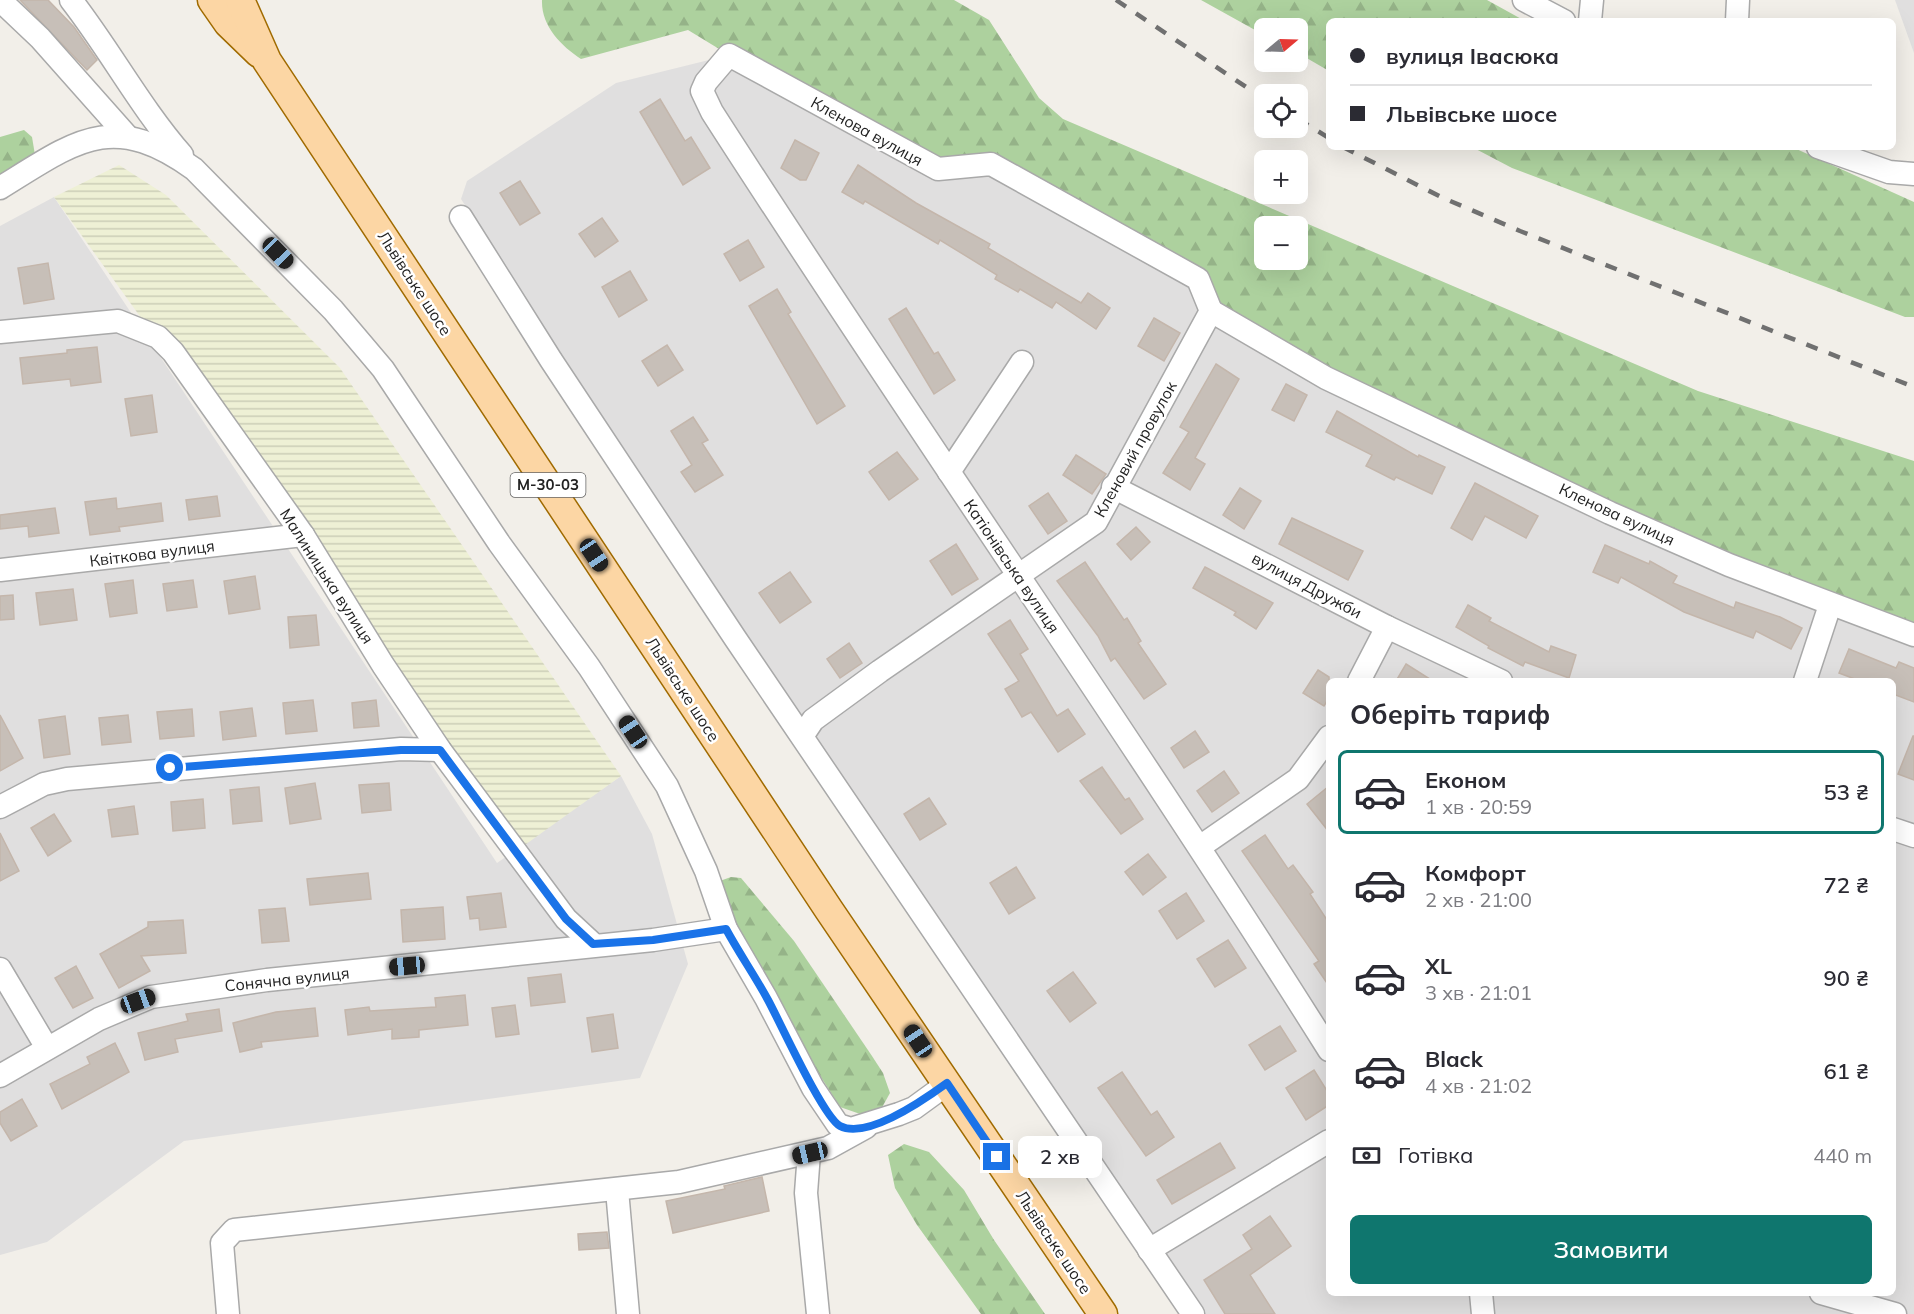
<!DOCTYPE html>
<html lang="uk">
<head>
<meta charset="utf-8">
<style>
	:root { --surface:#fff; --page:#f2f2f3; --text:#2b2b33; --muted:#7c7c81; --line:#e1e1e2; --accent:#0f766e }
	body { margin:0; font-family:Mulish,sans-serif; background:var(--page); color:var(--text); height:100vh; display:flex; flex-direction:column; font-size:22px; white-space:nowrap }
	* { box-sizing:border-box; margin:0 }
	p { font-size:20px; color:var(--muted) }
	.icon { flex:none; width:33px; height:33px; fill:none; stroke:currentColor; stroke-width:2; stroke-linecap:round; stroke-linejoin:round }
	.map { position:relative; flex:1; overflow:hidden }
	.sheet { position:absolute; left:1326px; top:678px; width:570px; height:618px; display:flex; flex-direction:column; background:var(--surface); border-radius:9px; box-shadow:0 6px 24px #0002 }
	.sheet>* { flex:none }
	.hud { position:absolute; left:1326px; top:18px; width:570px; height:132px; border-radius:9px; box-shadow:0 6px 24px #0002; display:grid; align-content:center; height:132px; padding:0 24px; background:var(--surface) }
	.needle { width:39px; rotate:71deg }
	.buttons { position:absolute; left:1254px; top:18px; display:grid; gap:12px }
	.buttons a { display:grid; place-items:center; width:54px; height:54px; border-radius:9px; background:var(--surface); box-shadow:0 6px 24px #0002; font-size:30px }
	.end { position:absolute; width:27px; height:27px; margin:-14px; border:8px solid #1a73e8; background:#fff; box-shadow:0 0 0 3px #fff }
	.from { border-radius:50% }
	.bubble { position:absolute; height:42px; border-radius:9px; background:var(--surface); box-shadow:0 6px 24px #0002; font-size:20px; font-weight:600; line-height:42px; text-align:center }
	.car { position:absolute; width:18px; height:36px; margin:-18px -9px; border-radius:8px; box-shadow:0 0 4px 2px #0007; background:linear-gradient(#222 24%,#8ab4d8 0 40%,#222 0 76%,#8ab4d8 0 86%,#222 0) }
	.hud b { display:flex; align-items:center; gap:21px; height:57px; font-size:22px }
	.hud b+b { border-top:2px solid var(--line) }
	.hud i { width:15px; height:15px; background:var(--text) }
	ul { padding:0; list-style:none }
	li { display:flex; align-items:center; gap:18px; height:84px; margin:0 12px 9px; padding:0 12px; border:3px solid transparent; border-radius:9px }
	li div { flex:1 }
	li b { display:block; font-size:22px }
	li em { font-style:normal; font-weight:600 }
	li.on { border-color:var(--accent) }
	li>.icon { width:54px; height:54px; stroke-width:1.5 }
	h2 { padding:0 24px; font-size:27px; line-height:72px }
	.pay { display:flex; align-items:center; gap:15px; height:66px; padding:0 24px; font-size:22px }
	.pay p { margin-inline-start:auto }
	.action { display:flex; gap:12px; margin-top:auto; padding:12px 24px }
	.action a { flex:1; height:69px; border-radius:9px; background:var(--accent); color:#fff; font-size:24px; font-weight:600; line-height:69px; text-align:center }
	.map>svg:first-child { display:block }
	.residential { fill:#e0dfdf; fill-rule:evenodd }
	.farmland { fill:url(#farmland-rules) }
	.forest { fill:url(#forest-firs); fill-rule:evenodd }
	.building { fill:#c7bfb8; stroke:#c4b6ab; stroke-width:1.5 }
	.lines { fill:none; stroke-linecap:round; stroke-linejoin:round }
	.minor-casing { stroke:#a9a9a9; stroke-width:25 }
	.major-casing { stroke:#a06b00; stroke-width:31 }
	.minor { stroke:#fff; stroke-width:22 }
	.major { stroke:#fcd6a4; stroke-width:28 }
	.rail { stroke:#707070; stroke-width:4.5; stroke-dasharray:12 12; stroke-linecap:butt }
	.route { stroke:#1a73e8; stroke-width:8 }
	.labels { text-anchor:middle; stroke-width:5; stroke-linejoin:round; paint-order:stroke }
	.shield { fill:#fff; stroke:#646464; stroke-width:1.5 }
	.shield-label { font-size:15px; font-weight:bold; fill:#222 }
	.street-label { font-size:16px; fill:#222; stroke:#fff }
</style>
</head>
<body>
<div class="map">
<svg width="1914" height="1314" viewBox="0 0 1914 1314">
	<defs>
		<pattern id="farmland-rules" width="6" height="5" patternUnits="userSpaceOnUse" patternTransform="scale(1.5)"><rect width="6" height="5" fill="#eef0d5"/><path d="M0 2.5h6" fill="none" stroke="#ccceb7"/></pattern>
		<pattern id="forest-firs" width="22" height="20" patternUnits="userSpaceOnUse" patternTransform="scale(1.5)"><rect width="22" height="20" fill="#add19e"/><path d="M5 1l3.5 6h-7zM16 11l3.5 6h-7z" fill="#95b388"/></pattern>
	</defs>
	<rect width="100%" height="100%" fill="#f2efe9"/>
	<g class="residential">
		<path d="M1895 0H1914V53Z"/>
		<path d="M729 55 991 164 1914 635V1314H1200L801 722 461 199 467 181 616 83ZM1329 681H1893V1293H1329Z"/>
		<path d="M54 197 497 863 621 776 652 834 688 964 640 1078 184 1141 47 1242 0 1255V226Z"/>
	</g>
	<path class="farmland" d="M119 165 166 195 340 368 621 776 522 847 54 197Z"/>
	<g class="forest">
		<path d="M542 0H954L989 20 1039 98 1063 119 1698 391 1914 461V635L1830 605 1211 311 1197 278 991 164 938 169 729 55 688 30 581 59C561 46 541 26 542 0ZM1264 226H1298V260H1264Z"/>
		<path d="M1201 0H1487L1525 21H1329V71L1298 53V28H1264V35Z"/>
		<path d="M24 130 32 137 35 155 0 184V137Z"/>
		<path d="M1472 147H1792L1914 202V317H1905L1512 168Z"/>
		<path d="M731 877 741 878 794 941 872 1056 883 1073 890 1093 880 1111 863 1115 840 1107 754 972 717 882Z"/>
		<path d="M904 1144 929 1152 964 1190 994 1240 1045 1314H981L917 1225 895 1188 888 1155Z"/>
	</g>
	<g class="building">
		<path d="M20 0H48L74 27 97 60 87 70Z"/>
		<path d="M660 99 685 141 691 137 710 168 683 185 640 112Z"/>
		<path d="M795 140 819 153 806 180H800L781 168Z"/>
		<path d="M858 165 916 203 990 244 988 248 1081 303 1088 293 1110 308 1096 329 1056 302 1052 308 1020 289 1018 292 995 279 997 275 940 240 938 244 865 201 863 204 842 192Z"/>
		<path d="M520 181 540 213 520 225 500 193Z"/>
		<path d="M602 218 618 241 595 257 579 234Z"/>
		<path d="M748 240 764 267 740 281 724 254Z"/>
		<path d="M48 263 54 299 24 304 18 268Z"/>
		<path d="M630 271 647 300 619 317 602 287Z"/>
		<path d="M777 289 791 312 788 314 845 406 817 424 749 306Z"/>
		<path d="M906 308 934 354 938 352 955 380 934 394 889 319Z"/>
		<path d="M1154 318 1180 333 1164 361 1138 346Z"/>
		<path d="M667 345 683 370 658 386 642 361Z"/>
		<path d="M97 347 101 382 71 386 70 379 23 384 20 358 67 353V350Z"/>
		<path d="M1216 364 1239 379 1195 458 1205 464 1190 490 1163 473 1189 432 1180 427Z"/>
		<path d="M1286 384 1307 395 1294 421 1272 410Z"/>
		<path d="M152 395 157 432 131 436 125 399Z"/>
		<path d="M1337 411 1418 457 1419 455 1445 467 1432 494 1396 477 1394 480 1366 466 1372 455 1326 432Z"/>
		<path d="M693 417 708 440 702 443 723 475 695 492 681 472 692 465 671 431Z"/>
		<path d="M897 452 918 479 889 500 869 472Z"/>
		<path d="M1076 455 1106 474 1092 494 1063 475Z"/>
		<path d="M1475 483 1538 516 1526 538 1485 516 1472 540 1451 528Z"/>
		<path d="M1240 488 1261 501 1244 529 1223 515Z"/>
		<path d="M1048 493 1067 521 1048 534 1029 506Z"/>
		<path d="M217 496 220 516 189 520 186 500Z"/>
		<path d="M116 498 117 509 161 503 163 521 119 527 120 531 90 535 85 502Z"/>
		<path d="M55 508 59 533 29 537 28 526 0 529V515Z"/>
		<path d="M1292 518 1363 551 1348 580 1279 544Z"/>
		<path d="M1136 527 1150 542 1131 560 1117 544Z"/>
		<path d="M956 544 978 579 952 595 930 561Z"/>
		<path d="M1605 545 1649 564 1650 561 1677 576 1673 583 1734 608 1736 602 1780 617 1802 628 1791 649 1756 631 1753 638 1684 612 1621 577 1618 583 1593 572Z"/>
		<path d="M1085 562 1124 620 1127 618 1141 641 1138 643 1166 684 1144 699 1115 658 1111 661 1098 636 1057 581Z"/>
		<path d="M1205 567 1273 603 1256 629 1234 615 1236 612 1193 588Z"/>
		<path d="M790 572 811 602 780 623 759 593Z"/>
		<path d="M255 576 260 609 229 614 224 581Z"/>
		<path d="M133 580 137 613 110 617 105 584Z"/>
		<path d="M193 580 197 607 167 611 163 584Z"/>
		<path d="M73 589 77 620 40 625 36 593Z"/>
		<path d="M13 595 14 619 0 620V596Z"/>
		<path d="M1468 605 1491 618 1489 621 1549 652 1551 646 1576 655 1569 678 1525 662 1523 666 1488 648 1489 646 1456 627Z"/>
		<path d="M316 615 319 645 290 648 288 617Z"/>
		<path d="M1010 620 1028 649 1020 654 1057 716 1068 709 1085 734 1058 752 1031 712 1022 717 1005 689 1019 681 988 634Z"/>
		<path d="M849 643 862 663 840 678 827 659Z"/>
		<path d="M1849 649 1896 668 1899 662 1914 668V702L1893 694V681H1860L1839 673Z"/>
		<path d="M1406 664 1433 681H1396Z"/>
		<path d="M1318 670 1329 677V698L1324 706 1303 693Z"/>
		<path d="M313 700 317 731 286 734 283 703Z"/>
		<path d="M376 700 379 726 354 728 352 703Z"/>
		<path d="M252 708 256 736 223 740 220 712Z"/>
		<path d="M192 709 194 736 160 739 157 712Z"/>
		<path d="M0 715 23 758 0 771Z"/>
		<path d="M128 715 131 742 102 745 99 718Z"/>
		<path d="M65 716 70 754 44 758 39 720Z"/>
		<path d="M1195 731 1209 752 1184 768 1171 748Z"/>
		<path d="M1913 736H1914V780L1898 774Z"/>
		<path d="M1102 767 1125 800 1129 798 1143 819 1121 834 1080 781Z"/>
		<path d="M1224 771 1239 793 1212 812 1197 791Z"/>
		<path d="M315 783 321 819 290 824 285 788Z"/>
		<path d="M389 783 391 810 362 813 359 785Z"/>
		<path d="M1329 786V832L1307 804Z"/>
		<path d="M259 787 262 821 233 824 230 790Z"/>
		<path d="M929 798 946 824 920 840 904 814Z"/>
		<path d="M203 799 205 828 173 831 171 802Z"/>
		<path d="M134 806 138 834 112 837 108 810Z"/>
		<path d="M54 814 71 841 48 856 31 828Z"/>
		<path d="M0 833 19 871 0 881Z"/>
		<path d="M1265 835 1288 869 1293 865 1313 892 1310 894 1329 923V986L1314 964 1319 961 1242 851Z"/>
		<path d="M1148 854 1166 877 1143 895 1125 872Z"/>
		<path d="M1016 867 1035 898 1009 914 990 883Z"/>
		<path d="M368 873 371 899 310 905 307 879Z"/>
		<path d="M501 893 506 927 480 930 479 918 470 919 467 897Z"/>
		<path d="M1186 893 1204 921 1177 939 1159 911Z"/>
		<path d="M443 907 445 939 403 942 401 910Z"/>
		<path d="M285 908 289 941 262 943 259 910Z"/>
		<path d="M183 920 186 953 141 956 150 971 119 988 100 954 148 927V922Z"/>
		<path d="M1228 940 1246 968 1215 987 1197 959Z"/>
		<path d="M76 966 93 998 73 1008 55 978Z"/>
		<path d="M1073 972 1096 1003 1070 1022 1047 991Z"/>
		<path d="M561 974 565 1002 531 1006 528 978Z"/>
		<path d="M465 995 468 1025 419 1030V1037L392 1039V1029L348 1035 345 1010 369 1007 370 1011 436 1007 435 998Z"/>
		<path d="M515 1005 519 1034 496 1037 492 1008Z"/>
		<path d="M315 1008 318 1036 261 1042 262 1047 240 1052 233 1023 276 1012Z"/>
		<path d="M219 1009 222 1031 175 1039 178 1052 145 1060 138 1033 188 1021 186 1014Z"/>
		<path d="M613 1014 618 1048 592 1052 587 1018Z"/>
		<path d="M1280 1026 1296 1051 1265 1070 1249 1045Z"/>
		<path d="M115 1043 129 1072 62 1109 50 1084 90 1064 87 1057Z"/>
		<path d="M1314 1070 1329 1094V1105L1306 1120 1286 1088Z"/>
		<path d="M1122 1072 1151 1115 1157 1111 1174 1137 1146 1156 1098 1088Z"/>
		<path d="M22 1099 37 1126 11 1141 0 1123V1112Z"/>
		<path d="M1220 1143 1235 1168 1172 1204 1157 1180Z"/>
		<path d="M762 1177 769 1211 673 1233 666 1201 725 1189 724 1186Z"/>
		<path d="M1270 1216 1291 1246 1250 1275 1275 1314H1225L1204 1280 1252 1249 1243 1235Z"/>
		<path d="M607 1232 609 1248 579 1250 578 1234Z"/>
	</g>
	<g class="lines">
		<defs>
			<g id="minor">
				<path d="M0 0 40 38 127 136"/>
				<path d="M71 0C110 50 140 107 182 155"/>
				<path d="M1524 0 1564 21"/>
				<path d="M1590 21 1592 0"/>
				<path d="M1737 21 1738 0"/>
				<path d="M1818 147 1889 172 1914 174"/>
				<path d="M0 188C76 141 112 110 194 169L333 310 383 369 499 543 589 667 667 786 706 871 726 929 766 998 813 1088 838 1125 851 1129 899 1114 914 1108 947 1084"/>
				<path d="M461 217 551 360 735 638 1193 1314"/>
				<path d="M1211 311 1198 279 991 164 938 169 729 55 706 82 702 91 712 112C914 427 1130 733 1329 1050"/>
				<path d="M1211 311 1326 378 1610 513 1729 565 1914 635"/>
				<path d="M0 332 118 321 158 337 173 352 303 535 383 665 440 750 566 919 593 944"/>
				<path d="M949 472 1022 362"/>
				<path d="M1113 487 1387 627 1501 681"/>
				<path d="M0 570 303 535"/>
				<path d="M1359 681 1387 627"/>
				<path d="M1805 681 1830 605"/>
				<path d="M803 735 813 720 880 671 1096 522 1211 311"/>
				<path d="M0 807 44 784 67 779 401 749 440 750"/>
				<path d="M1893 829 1914 836"/>
				<path d="M1201 846 1298 779 1329 737"/>
				<path d="M0 969 47 1048"/>
				<path d="M0 1076 99 1019 151 997 267 980 653 940 726 929"/>
				<path d="M809 1153 806 1193 818 1314"/>
				<path d="M617 1190 628 1314"/>
				<path d="M1149 1250 1329 1141"/>
				<path d="M1481 1293 1483 1314"/>
				<path d="M1821 1293 1895 1314"/>
				<path d="M228 1314 222 1243 234 1230 679 1182 828 1148 866 1127"/>
			</g>
			<g id="major">
				<path d="M212 0 228 23 259 53"/>
				<path d="M240 0 267 61 829 910 1103 1314"/>
			</g>
		</defs>
		<use href="#minor" class="minor-casing"/>
		<use href="#major" class="major-casing"/>
		<use href="#minor" class="minor"/>
		<use href="#major" class="major"/>
		<g class="rail">
			<path d="M1116 0 1264 99"/>
			<path d="M1298 119 1329 138"/>
			<path d="M1343 147 1441 197 1520 231 1914 387"/>
		</g>
	</g>
	<g class="lines">
		<path class="route" d="M170 768 401 750H440L566 919 593 944 653 940 726 929C739 953 755 976 768 1000 780 1022 823 1117 840 1126 867 1140 925 1099 947 1083L997 1157"/>
	</g>
	<g class="labels">
		<rect class="shield" x="510.5" y="473" width="75" height="24" rx="4.5"/>
		<g class="shield-label">
			<text x="548" y="490">М-30-03</text>
		</g>
		<g class="street-label">
			<text transform="translate(867 131) rotate(29)" y="6">Кленова вулиця</text>
			<text transform="translate(415 283) rotate(57)" y="6">Львівське шосе</text>
			<text transform="translate(1135 449) rotate(-61)" y="6">Кленовий провулок</text>
			<text transform="translate(1617 514) rotate(25)" y="6">Кленова вулиця</text>
			<text transform="translate(152 553) rotate(-7)" y="6">Квіткова вулиця</text>
			<text transform="translate(1012 566) rotate(56)" y="6">Катіонівська вулиця</text>
			<text transform="translate(327 576) rotate(57)" y="6">Малиницька вулиця</text>
			<text transform="translate(1307 585) rotate(28)" y="6">вулиця Дружби</text>
			<text transform="translate(683 689) rotate(57)" y="6">Львівське шосе</text>
			<text transform="translate(287 979) rotate(-6)" y="6">Сонячна вулиця</text>
			<text transform="translate(1054 1242) rotate(56)" y="6">Львівське шосе</text>
		</g>
	</g>
</svg>
<div class="buttons">
<a><svg class="needle" viewBox="-14 -14 28 28"><path d="M0-13l5 13h-10z" fill="#e53935"/><path d="M0 13l5-13h-10z" fill="#7c7c81"/></svg></a>
<a><svg class="icon" aria-label="locate" viewBox="0 0 24 24"><circle cx="12" cy="12" r="6"/><path d="M12 2v4M12 18v4M2 12h4M18 12h4"/></svg></a>
<a>+</a>
<a>−</a>
</div>
<i class="end from" style="left:170px;top:768px"></i>
<i class="end" style="left:997px;top:1157px"></i>
<div class="bubble" style="left:1018px;top:1136px;width:84px">2 хв</div>
<i class="car" style="left:278px;top:253px;rotate:136deg"></i>
<i class="car" style="left:594px;top:555px;rotate:146deg"></i>
<i class="car" style="left:633px;top:732px;rotate:326deg"></i>
<i class="car" style="left:407px;top:966px;rotate:265deg"></i>
<i class="car" style="left:138px;top:1001px;rotate:70deg"></i>
<i class="car" style="left:918px;top:1041px;rotate:326deg"></i>
<i class="car" style="left:810px;top:1153px;rotate:257deg"></i>
<div class="hud">
<b><i class="from"></i>вулиця Івасюка</b>
<b><i></i>Львівське шосе</b>
</div>
<section class="sheet">
<h2>Оберіть тариф</h2>
<ul>
<li class="on"><svg class="icon" aria-label="car" viewBox="0 0 24 24"><path d="M5 17H2v-5l4-1 3-4h7l3 4 3 1v5h-3M9 17h6M6 11h13"/><circle cx="7" cy="17" r="2"/><circle cx="17" cy="17" r="2"/></svg><div><b>Економ</b><p>1 хв · 20:59</p></div><em>53 ₴</em></li>
<li><svg class="icon" aria-label="car" viewBox="0 0 24 24"><path d="M5 17H2v-5l4-1 3-4h7l3 4 3 1v5h-3M9 17h6M6 11h13"/><circle cx="7" cy="17" r="2"/><circle cx="17" cy="17" r="2"/></svg><div><b>Комфорт</b><p>2 хв · 21:00</p></div><em>72 ₴</em></li>
<li><svg class="icon" aria-label="car" viewBox="0 0 24 24"><path d="M5 17H2v-5l4-1 3-4h7l3 4 3 1v5h-3M9 17h6M6 11h13"/><circle cx="7" cy="17" r="2"/><circle cx="17" cy="17" r="2"/></svg><div><b>XL</b><p>3 хв · 21:01</p></div><em>90 ₴</em></li>
<li><svg class="icon" aria-label="car" viewBox="0 0 24 24"><path d="M5 17H2v-5l4-1 3-4h7l3 4 3 1v5h-3M9 17h6M6 11h13"/><circle cx="7" cy="17" r="2"/><circle cx="17" cy="17" r="2"/></svg><div><b>Black</b><p>4 хв · 21:02</p></div><em>61 ₴</em></li>
</ul>
<div class="pay"><svg class="icon" aria-label="cash" viewBox="0 0 24 24"><path d="M3 7h18v10H3z"/><circle cx="12" cy="12" r="2"/></svg>Готівка<p>440 m</p></div>
<div class="action"><a>Замовити</a></div>
</section>
</div>
</body>
</html>
